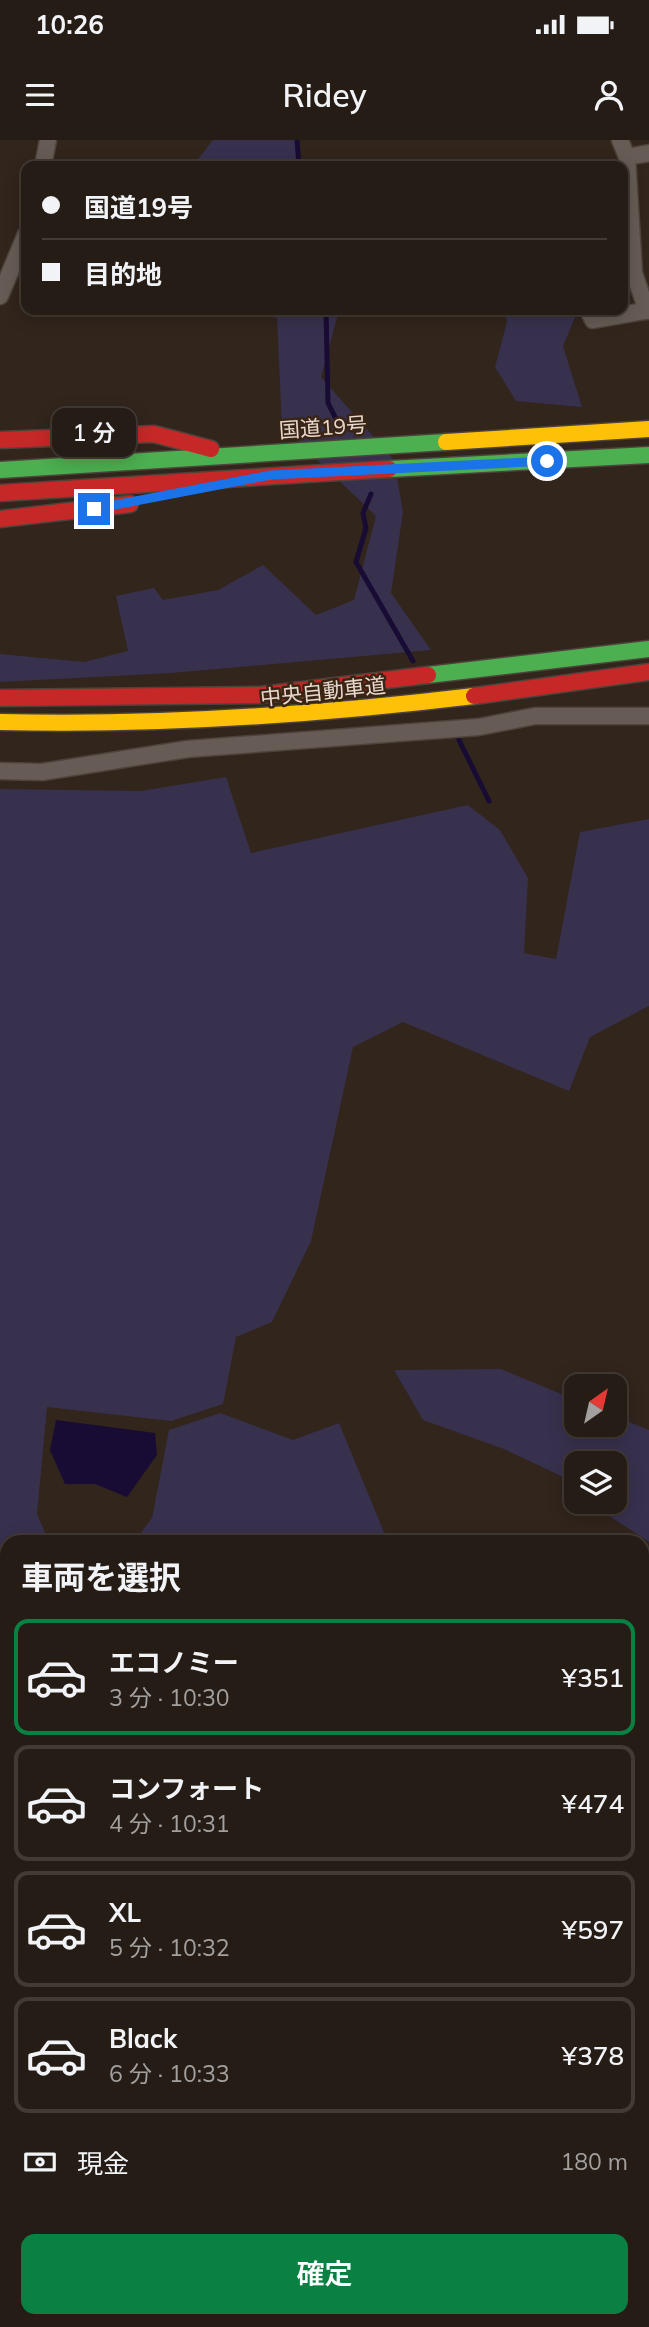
<!DOCTYPE html>
<html lang="ja">
<head>
<meta charset="utf-8">
<style>
	:root { --surface:#251c15; --page:#312922; --text:#f1f3f6; --muted:#a3a1a0; --line:#423a34; --accent:#0b8043 }
	body { margin:0; font-family:Mulish,"Noto Sans JP",sans-serif; background:var(--page); color:var(--text); height:100vh; display:flex; flex-direction:column; font-size:26px; white-space:nowrap }
	* { box-sizing:border-box; margin:0 }
	p { font-size:23px; color:var(--muted) }
	.icon { flex:none; width:38px; height:38px; fill:none; stroke:currentColor; stroke-width:2; stroke-linecap:round; stroke-linejoin:round }
	.map { position:relative; flex:1; overflow:hidden }
	.panel { position:absolute; left:0px; top:1395px; width:649px; height:793px; display:flex; flex-direction:column; background:var(--surface); border-radius:21px 21px 0 0; box-shadow:0 4px 18px #0003,0 0 0 2px var(--line) }
	.panel>* { flex:none }
	.hud { position:absolute; left:21px; top:21px; width:607px; height:154px; border-radius:14px; box-shadow:0 4px 18px #0003,0 0 0 2px var(--line); display:grid; align-content:center; height:154px; padding:0 21px; background:var(--surface) }
	.needle { width:46px; rotate:34deg }
	.tools { position:absolute; left:564px; top:1234px; display:grid; gap:14px }
	.tools a { display:grid; place-items:center; width:63px; height:63px; border-radius:14px; background:var(--surface); box-shadow:0 4px 18px #0003,0 0 0 2px var(--line); font-size:35px }
	.end { position:absolute; width:32px; height:32px; margin:-16px; border:9px solid #1a73e8; background:#fff; box-shadow:0 0 0 4px #fff }
	.from { border-radius:50% }
	.bubble { position:absolute; height:49px; border-radius:14px; background:var(--surface); box-shadow:0 4px 18px #0003,0 0 0 2px var(--line); font-size:23px; font-weight:600; line-height:49px; text-align:center }
	.hud b { display:flex; align-items:center; gap:24px; height:66px; font-size:26px }
	.hud b+b { border-top:2px solid var(--line) }
	.hud i { width:18px; height:18px; background:var(--text) }
	ul { padding:0; list-style:none }
	li { display:flex; align-items:center; gap:21px; height:116px; margin:0 14px 10px; padding:0 7px; border:4px solid var(--line); border-radius:14px }
	li div { flex:1 }
	li b { display:block; font-size:26px }
	li em { font-style:normal; font-weight:600 }
	li.selected { border-color:var(--accent) }
	li>.icon { width:63px; height:63px; stroke-width:1.5 }
	h2 { padding:0 21px; font-size:32px; line-height:84px }
	.pay { display:flex; align-items:center; gap:18px; height:77px; padding:0 21px; font-size:26px }
	.pay p { margin-inline-start:auto }
	.cta { display:flex; gap:14px; margin-top:auto; padding:14px 21px }
	.cta a { flex:1; height:80px; border-radius:14px; background:var(--accent); color:#fff; font-size:28px; font-weight:600; line-height:80px; text-align:center }
	.status { display:flex; justify-content:space-between; align-items:center; height:49px; padding:0 35px; background:var(--surface); direction:ltr }
	.status svg { height:19px; fill:currentColor }
	header { display:flex; justify-content:space-between; align-items:center; height:91px; padding:0 21px; background:var(--surface); font-size:32px; font-weight:600 }
	.map>svg:first-child { display:block }
	.green { fill:#38314e }
	.water { fill:#180c34 }
	.lines { fill:none; stroke-linecap:round; stroke-linejoin:round }
	.stream { stroke:#180c34; stroke-width:5 }
	.street-casing { stroke:#4e433c; stroke-width:19 }
	.fast-casing { stroke:#4e433c; stroke-width:19 }
	.slow-casing { stroke:#4e433c; stroke-width:19 }
	.jam-casing { stroke:#4e433c; stroke-width:19 }
	.street { stroke:#665c55; stroke-width:16 }
	.fast { stroke:#4caf50; stroke-width:16 }
	.slow { stroke:#ffc107; stroke-width:16 }
	.jam { stroke:#c62828; stroke-width:16 }
	.route { stroke:#1a73e8; stroke-width:9 }
	.labels { text-anchor:middle; stroke-width:5; stroke-linejoin:round; paint-order:stroke }
	.street-label { font-size:21px; fill:#e8d9ce; stroke:#3a2413 }
</style>
</head>
<body>
<div class="status"><b>10:26</b><svg viewBox="0 0 49 12"><path d="M0 12V9h3v3zM5 12V6h3v6zM10 12V3h3v9zM15 12V0h3v12zM26 1h20v11H26zM47 4h2v5h-2z"/></svg></div>
<header><svg class="icon" aria-label="menu" viewBox="0 0 24 24"><path d="M4 6h16M4 12h16M4 18h16"/></svg>Ridey<svg class="icon" aria-label="person" viewBox="0 0 24 24"><circle cx="12" cy="8" r="4"/><path d="M4 21q1-7 8-7t8 7"/></svg></header>
<div class="map">
<svg width="649" height="2187" viewBox="0 0 649 2187">
	<rect width="100%" height="100%" fill="#31251c"/>
	<g class="green">
		<path d="M213 0H296L297 26H193Z"/>
		<path d="M235 170H339L321 237 394 320 403 372 391 453 431 510 171 533 0 542V514L84 522 128 511 116 456 154 448 163 460 218 450 263 425 316 475 354 460 376 376 282 286 277 178Z"/>
		<path d="M504 170H573L576 175 563 206 582 267 516 261 495 227 507 182Z"/>
		<path d="M226 637 251 713 468 665 500 690 528 738 524 813 556 819 580 692 649 679V866L590 897 569 951 403 882 353 907 311 1101 272 1182 236 1197 223 1264 171 1281 47 1267 37 1374 49 1402H7V2180H642V1486L649 1490V2187H0V649L141 651Z"/>
		<path d="M501 1229 576 1260V1284H614V1276L649 1290V1402L588 1362H614V1323H576V1343L504 1309 423 1280 394 1230Z"/>
		<path d="M220 1273 293 1300 339 1283 388 1402H134L152 1378 169 1290Z"/>
	</g>
	<path class="water" d="M56 1280 155 1293 157 1315 127 1357 95 1344H65L50 1310Z"/>
	<g class="lines">
		<g class="stream">
			<path d="M297 0 299 26"/>
			<path d="M326 170 328 263 336 279"/>
			<path d="M371 354 363 373 366 388 356 422 413 521"/>
			<path d="M459 600 489 661"/>
		</g>
		<defs>
			<g id="street">
				<path d="M620 0 627 17 634 133 647 171"/>
				<path d="M627 17 649 13"/>
				<path d="M43 26 48 0"/>
				<path d="M0 156 26 94"/>
				<path d="M588 170 593 180 649 170"/>
				<path d="M0 631 42 632 188 609 479 587 535 576H649"/>
			</g>
			<g id="fast">
				<path d="M389 329 649 315"/>
				<path d="M0 330 446 302"/>
				<path d="M428 535 649 509"/>
			</g>
			<g id="slow">
				<path d="M446 302 649 289"/>
				<path d="M0 582C159 586 316 575 474 556"/>
			</g>
			<g id="jam">
				<path d="M0 300 154 294 211 309"/>
				<path d="M0 353 389 329"/>
				<path d="M0 379 130 364"/>
				<path d="M474 556 649 532"/>
				<path d="M0 558 261 555 428 535"/>
			</g>
		</defs>
		<use href="#street" class="street-casing"/>
		<use href="#fast" class="fast-casing"/>
		<use href="#slow" class="slow-casing"/>
		<use href="#jam" class="jam-casing"/>
		<use href="#street" class="street"/>
		<use href="#fast" class="fast"/>
		<use href="#slow" class="slow"/>
		<use href="#jam" class="jam"/>
	</g>
	<g class="lines">
		<path class="route" d="M94 369 271 335 547 321"/>
	</g>
	<g class="labels">
		<g class="street-label">
			<text transform="translate(323 288) rotate(-4)" y="7">国道19号</text>
			<text transform="translate(323 552) rotate(-6)" y="7">中央自動車道</text>
		</g>
	</g>
</svg>
<div class="tools">
<a><svg class="needle" viewBox="-14 -14 28 28"><path d="M0-13l5 13h-10z" fill="#e53935"/><path d="M0 13l5-13h-10z" fill="#a3a1a0"/></svg></a>
<a><svg class="icon" aria-label="layers" viewBox="0 0 24 24"><path d="M12 4l9 5-9 5-9-5zM3 14l9 5 9-5"/></svg></a>
</div>
<i class="end from" style="left:547px;top:321px"></i>
<i class="end" style="left:94px;top:369px"></i>
<div class="bubble" style="left:52px;top:268px;width:84px">1 分</div>
<div class="hud">
<b><i class="from"></i>国道19号</b>
<b><i></i>目的地</b>
</div>
<section class="panel">
<h2>車両を選択</h2>
<ul>
<li class="selected"><svg class="icon" aria-label="car" viewBox="0 0 24 24"><path d="M5 17H2v-5l4-1 3-4h7l3 4 3 1v5h-3M9 17h6M6 11h13"/><circle cx="7" cy="17" r="2"/><circle cx="17" cy="17" r="2"/></svg><div><b>エコノミー</b><p>3 分 · 10:30</p></div><em>¥351</em></li>
<li><svg class="icon" aria-label="car" viewBox="0 0 24 24"><path d="M5 17H2v-5l4-1 3-4h7l3 4 3 1v5h-3M9 17h6M6 11h13"/><circle cx="7" cy="17" r="2"/><circle cx="17" cy="17" r="2"/></svg><div><b>コンフォート</b><p>4 分 · 10:31</p></div><em>¥474</em></li>
<li><svg class="icon" aria-label="car" viewBox="0 0 24 24"><path d="M5 17H2v-5l4-1 3-4h7l3 4 3 1v5h-3M9 17h6M6 11h13"/><circle cx="7" cy="17" r="2"/><circle cx="17" cy="17" r="2"/></svg><div><b>XL</b><p>5 分 · 10:32</p></div><em>¥597</em></li>
<li><svg class="icon" aria-label="car" viewBox="0 0 24 24"><path d="M5 17H2v-5l4-1 3-4h7l3 4 3 1v5h-3M9 17h6M6 11h13"/><circle cx="7" cy="17" r="2"/><circle cx="17" cy="17" r="2"/></svg><div><b>Black</b><p>6 分 · 10:33</p></div><em>¥378</em></li>
</ul>
<div class="pay"><svg class="icon" aria-label="cash" viewBox="0 0 24 24"><path d="M3 7h18v10H3z"/><circle cx="12" cy="12" r="2"/></svg>現金<p>180 m</p></div>
<div class="cta"><a>確定</a></div>
</section>
</div>
</body>
</html>
